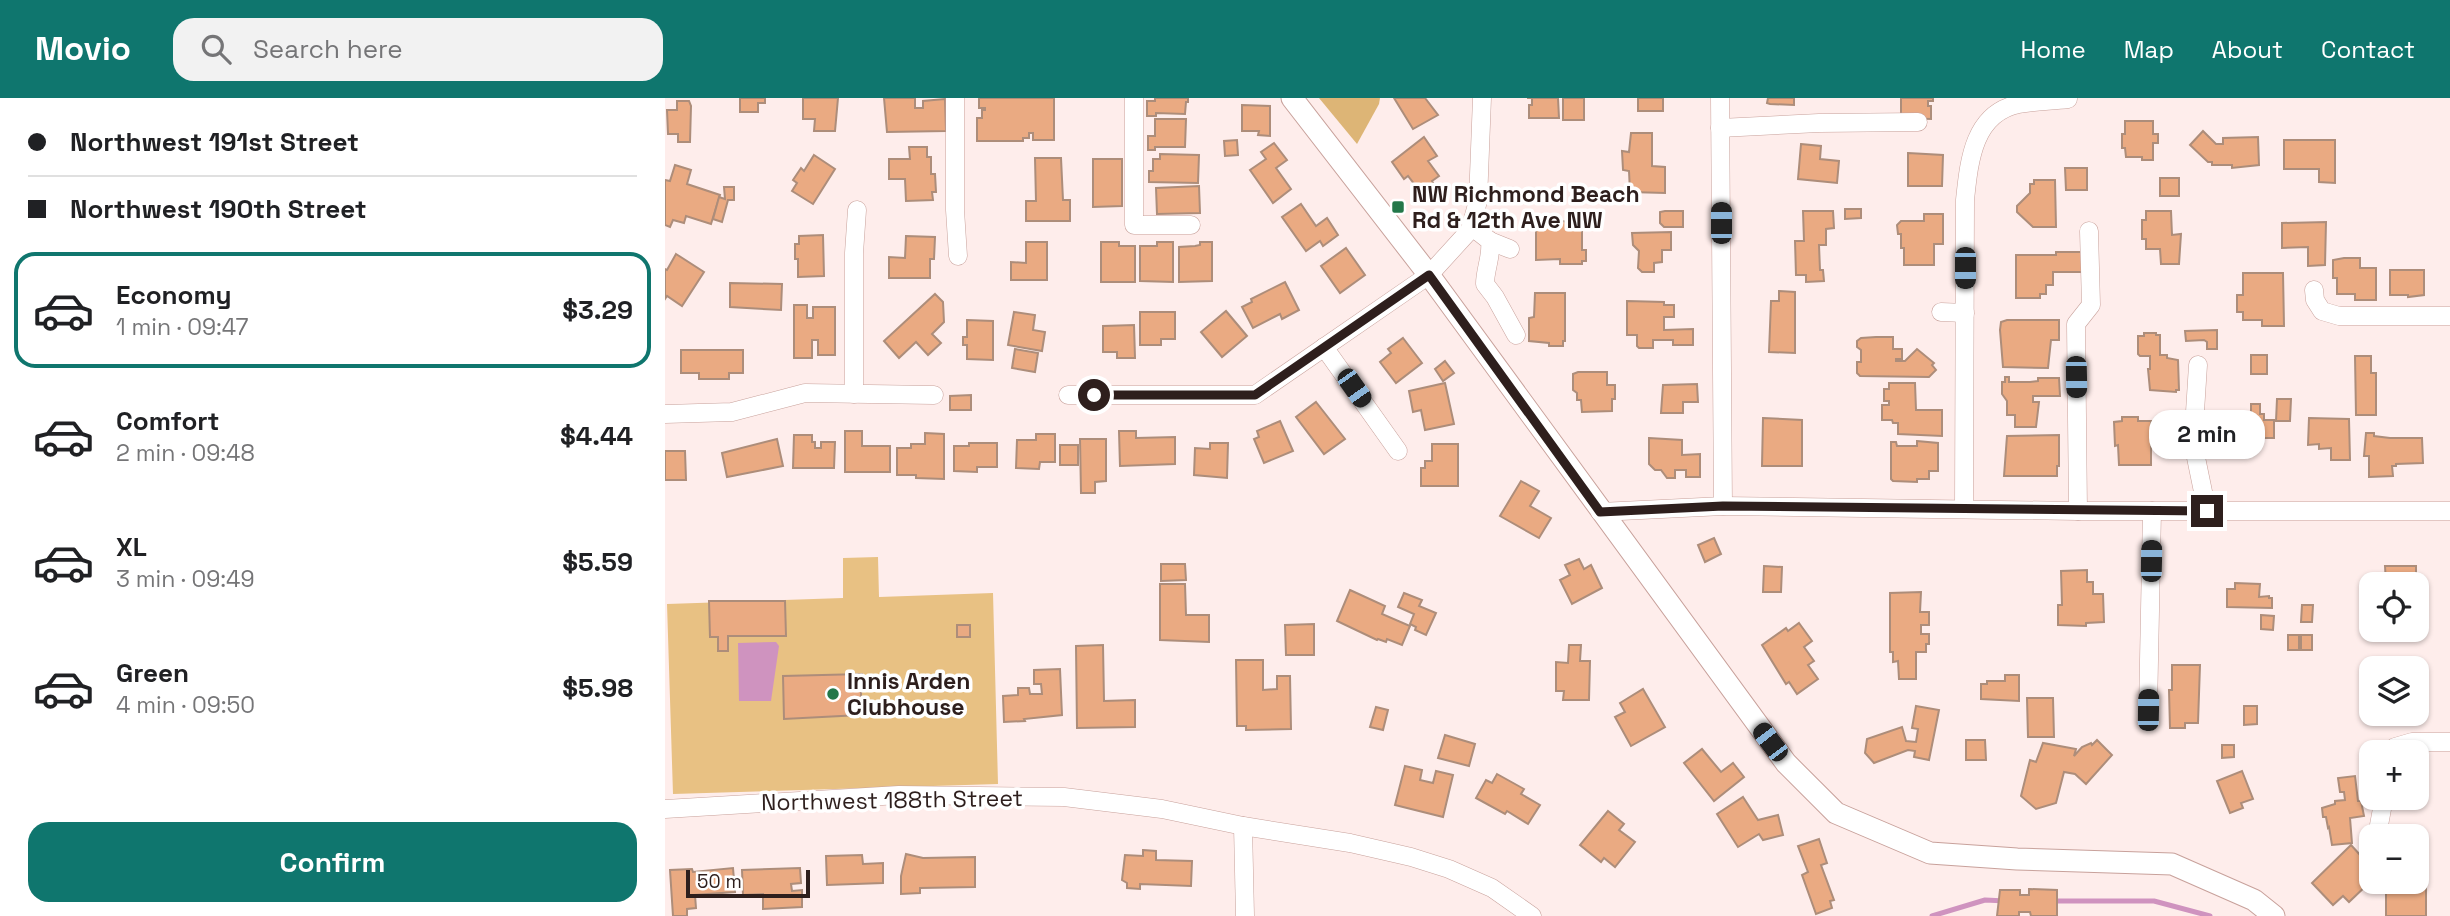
<!DOCTYPE html>
<html lang="en">
<head>
<meta charset="utf-8">
<style>
	:root { --surface:#fff; --page:#f2f2f2; --text:#202124; --muted:#757577; --line:#e0e0e0; --accent:#0f766e }
	body { margin:0; font-family:"Space Grotesk",sans-serif; background:var(--page); color:var(--text); height:100vh; display:flex; flex-direction:column; font-size:26px; white-space:nowrap }
	* { box-sizing:border-box; margin:0 }
	p { font-size:23px; color:var(--muted) }
	.icon { flex:none; width:38px; height:38px; fill:none; stroke:currentColor; stroke-width:2; stroke-linecap:round; stroke-linejoin:round }
	.map { position:relative; flex:1; overflow:hidden }
	.details { display:flex; flex-direction:column; background:var(--surface); width:665px }
	.details>* { flex:none }
	.top-card { display:grid; align-content:center; height:154px; padding:0 28px; background:var(--surface) }
	.fabs { position:absolute; left:1694px; top:474px; display:grid; gap:14px }
	.fabs a { display:grid; place-items:center; width:70px; height:70px; border-radius:14px; background:var(--surface); box-shadow:0 2px 5px #0004; font-size:35px }
	.scale { position:absolute; left:21px; bottom:18px; width:124px; box-sizing:border-box; padding-left:7px; border:4px solid #2e1f1d; border-top:0; font-size:19px; line-height:24px; white-space:nowrap; color:#2e1f1d; -webkit-text-stroke:5px #fff; paint-order:stroke }
	.end { position:absolute; width:32px; height:32px; margin:-16px; border:9px solid #2e1f1d; background:#fff; box-shadow:0 0 0 4px #fff }
	.from { border-radius:50% }
	.bubble { position:absolute; height:49px; border-radius:21px; background:var(--surface); box-shadow:0 2px 5px #0004; font-size:23px; font-weight:700; line-height:49px; text-align:center }
	.car { position:absolute; width:21px; height:42px; margin:-21px -10px; border-radius:9px; box-shadow:0 0 5px 2px #0007; background:linear-gradient(#222 24%,#8ab4d8 0 40%,#222 0 76%,#8ab4d8 0 86%,#222 0) }
	.top-card b { display:flex; align-items:center; gap:24px; height:66px; font-size:26px }
	.top-card b+b { border-top:2px solid var(--line) }
	.top-card i { width:18px; height:18px; background:var(--text) }
	ul { padding:0; list-style:none }
	li { display:flex; align-items:center; gap:21px; height:116px; margin:0 14px 10px; padding:0 14px; border:4px solid transparent; border-radius:21px }
	li div { flex:1 }
	li b { display:block; font-size:26px }
	li em { font-style:normal; font-weight:700 }
	li.active { border-color:var(--accent) }
	li>.icon { width:63px; height:63px; stroke-width:1.5 }
	.primary-button { display:flex; gap:14px; margin-top:auto; padding:14px 28px }
	.primary-button a { flex:1; height:80px; border-radius:21px; background:var(--accent); color:#fff; font-size:28px; font-weight:700; line-height:80px; text-align:center }
	header { display:flex; align-items:center; gap:42px; box-sizing:border-box; height:98px; padding:0 35px; background:var(--accent); color:#fff }
	header strong { font-size:33px }
	nav { display:flex; gap:38px; margin-inline-start:auto; font-size:24px }
	.search { width:490px; height:63px; background:var(--page); display:flex; align-items:center; gap:18px; box-sizing:border-box; padding:0 24px; border-radius:21px; color:var(--muted); font-size:26px }
	main { display:flex; flex:1; min-height:0 }
	.map>svg:first-child { display:block }
	.green { fill:#e8c183 }
	.forest { fill:#ddb576 }
	.water { fill:#cf93bf }
	.lines { fill:none; stroke-linecap:round; stroke-linejoin:round }
	.stream { stroke:#cf93bf; stroke-width:5 }
	.building { fill:#eaaa82; stroke:#ad8d7a; stroke-width:2 }
	.minor-casing { stroke:#c8a19b; stroke-width:19 }
	.major-casing { stroke:#c8a19b; stroke-width:23 }
	.minor { stroke:#fff; stroke-width:18 }
	.major { stroke:#fff; stroke-width:21 }
	.route { stroke:#2e1f1d; stroke-width:9 }
	.poi-dot { fill:#237749; stroke:#fff; stroke-width:2.5 }
	.labels { text-anchor:middle; stroke-width:7; stroke-linejoin:round; paint-order:stroke }
	.poi-label { font-size:23px; font-weight:bold; fill:#2e1f1d; stroke:#fff; text-anchor:start }
	.street-label { font-size:23px; fill:#2e1f1d; stroke:#fff }
</style>
</head>
<body>
<header>
<strong>Movio</strong>
<div class="search"><svg class="icon" aria-label="search" viewBox="0 0 24 24"><circle cx="10" cy="10" r="6"/><path d="M15 15l6 6"/></svg>Search here</div>
<nav><a>Home</a><a>Map</a><a>About</a><a>Contact</a></nav>
</header>
<main>
<section class="details">
<div class="top-card">
<b><i class="from"></i>Northwest 191st Street</b>
<b><i></i>Northwest 190th Street</b>
</div>
<ul>
<li class="active"><svg class="icon" aria-label="car" viewBox="0 0 24 24"><path d="M5 17H2v-5l4-1 3-4h7l3 4 3 1v5h-3M9 17h6M6 11h13"/><circle cx="7" cy="17" r="2"/><circle cx="17" cy="17" r="2"/></svg><div><b>Economy</b><p>1 min · 09:47</p></div><em>$3.29</em></li>
<li><svg class="icon" aria-label="car" viewBox="0 0 24 24"><path d="M5 17H2v-5l4-1 3-4h7l3 4 3 1v5h-3M9 17h6M6 11h13"/><circle cx="7" cy="17" r="2"/><circle cx="17" cy="17" r="2"/></svg><div><b>Comfort</b><p>2 min · 09:48</p></div><em>$4.44</em></li>
<li><svg class="icon" aria-label="car" viewBox="0 0 24 24"><path d="M5 17H2v-5l4-1 3-4h7l3 4 3 1v5h-3M9 17h6M6 11h13"/><circle cx="7" cy="17" r="2"/><circle cx="17" cy="17" r="2"/></svg><div><b>XL</b><p>3 min · 09:49</p></div><em>$5.59</em></li>
<li><svg class="icon" aria-label="car" viewBox="0 0 24 24"><path d="M5 17H2v-5l4-1 3-4h7l3 4 3 1v5h-3M9 17h6M6 11h13"/><circle cx="7" cy="17" r="2"/><circle cx="17" cy="17" r="2"/></svg><div><b>Green</b><p>4 min · 09:50</p></div><em>$5.98</em></li>
</ul>
<div class="primary-button"><a>Confirm</a></div>
</section>
<div class="map">
<svg width="1785" height="818" viewBox="0 0 1785 818">
	<rect width="100%" height="100%" fill="#feedeb"/>
	<path class="green" d="M213 459 214 499 328 495 333 686 8 696 2 506 178 500V460Z"/>
	<path class="forest" d="M654 0H715L714 6 692 46Z"/>
	<path class="water" d="M111 544 114 548 106 603H74L73 545Z"/>
	<g class="lines">
		<g class="stream">
			<path d="M1385 803H1489L1545 818"/>
			<path d="M1267 818 1320 802 1341 803"/>
		</g>
	</g>
	<g class="building">
		<path d="M75 0H100V5H93V14H75Z"/>
		<path d="M138 0H173L170 33H149L150 21H138Z"/>
		<path d="M219 0H250V10H258V3L280 1 281 33 222 34Z"/>
		<path d="M314 0H389V42H368V35H364V40H358V43H312V20H317V12H320V10H314Z"/>
		<path d="M490 0H523V4H521L520 16 491 15V18H482V3H490Z"/>
		<path d="M729 0H760L773 17 748 31Z"/>
		<path d="M862 0H893L894 20H864V7H867V0Z"/>
		<rect x="898" y="0" width="21" height="22"/>
		<rect x="973" y="0" width="25" height="13"/>
		<path d="M1103 0H1129V7L1105 6 1102 5Z"/>
		<path d="M1236 0H1268V3H1263V8H1266V21L1236 20Z"/>
		<path d="M12 3H24L26 8 25 44H13V36H3L2 12H12Z"/>
		<path d="M577 7 605 8V38L593 37 594 33H577Z"/>
		<path d="M490 21H521L520 49H490V52H483V38H490Z"/>
		<path d="M1460 23H1488V36H1493V45H1488V62H1477V59H1461L1460 50H1457V36H1460Z"/>
		<path d="M1538 33 1551 46H1558V40L1593 39 1594 67 1567 70V67H1547V64H1543L1525 47Z"/>
		<path d="M966 35H987V68L1000 69V95L965 94 964 73 958 72 957 53 964 54Z"/>
		<path d="M759 39 772 58 763 63 774 78 767 83 769 87 757 96 743 78 739 81 727 64Z"/>
		<path d="M572 42 573 57 560 58 559 43Z"/>
		<path d="M1619 42H1670V85L1654 84V71H1619Z"/>
		<path d="M609 45 622 62 611 70 626 91 608 105 585 72 601 61 596 54Z"/>
		<path d="M1136 46 1156 48 1155 61 1174 63 1172 85 1133 81Z"/>
		<path d="M244 49H262V59H266V76H270L271 94H267L268 102 241 103 240 81H224V61H245Z"/>
		<path d="M1243 55 1278 57 1277 88H1243Z"/>
		<path d="M495 56 534 57 533 85 484 84V73H488V61H495Z"/>
		<path d="M149 57 170 71 148 106 127 93 132 85 128 82 136 70 139 73Z"/>
		<path d="M370 60H396L398 102H405V123H361V103H371Z"/>
		<path d="M428 61H457V108L428 109Z"/>
		<path d="M10 67 26 72 22 86 55 97 46 126 21 118 19 125 8 122 5 129 0 127V82L5 83Z"/>
		<path d="M1400 70H1422V92H1401Z"/>
		<rect x="1495" y="80" width="19" height="18"/>
		<path d="M1369 82H1390L1391 129H1368L1352 114V108L1365 95V86H1369Z"/>
		<path d="M534 88 535 115 492 116 491 90Z"/>
		<path d="M59 89H69V102H63L57 124 48 121 54 99 60 101Z"/>
		<path d="M636 106 651 128 662 120 673 137 658 148 655 143 641 153 617 119Z"/>
		<path d="M1180 111H1196V120L1180 121Z"/>
		<path d="M1000 113H1018V129H999L995 125V114Z"/>
		<path d="M1138 113H1168L1169 130 1161 131V147H1154L1155 172H1158L1159 183 1141 184V177H1131L1130 143H1139Z"/>
		<path d="M1481 113H1506L1507 137 1516 136 1514 166H1496L1495 151H1481V141H1477V122H1481Z"/>
		<path d="M1259 116H1278V146H1269V167H1239V150H1236V136H1233L1232 127 1236 123H1259Z"/>
		<path d="M917 123V152H921V163H917V166H895V161L871 162V124Z"/>
		<path d="M1661 124 1660 167 1643 168V149L1617 150V125Z"/>
		<path d="M1006 134V152H997V164L989 165V174H977L973 170 974 153 968 147 967 135Z"/>
		<path d="M158 137 159 178 133 179V161H130V146H134V138Z"/>
		<path d="M241 138 270 139 269 161H265V180H224V159L240 160Z"/>
		<path d="M361 144H382V182H346V164L361 165Z"/>
		<path d="M436 144H454V148H470V184H436Z"/>
		<path d="M492 144H508V184L475 183V148H492Z"/>
		<path d="M535 144H547V183L514 184V149L530 148 535 147Z"/>
		<path d="M681 150 700 177 675 195 656 168Z"/>
		<path d="M1391 154H1421V174H1388V187H1381V196H1375V200H1351V157H1391Z"/>
		<path d="M11 156 39 174 17 208 2 198 0 201V171L2 172Z"/>
		<path d="M1679 160H1695V170H1711V202H1690V196H1672V180H1668V162Z"/>
		<path d="M1725 172H1759V197L1743 199V197H1725Z"/>
		<path d="M1578 175H1618L1619 228H1597V222H1578V214H1572V197H1578Z"/>
		<path d="M620 184 634 212 617 221 615 216 588 230 577 209 587 204 586 201Z"/>
		<path d="M65 185 117 186 116 212 65 209Z"/>
		<path d="M1114 193 1130 194V255L1104 254 1106 203H1114Z"/>
		<path d="M870 195H900V243H898V248H884V245L864 243V220L869 219Z"/>
		<path d="M270 196 278 204 279 224 267 236 276 245 263 257 251 244 234 260 219 243Z"/>
		<path d="M962 203 999 204V207H1009V219H999V232L1028 231V247H1008V242H988V250H974L972 248V237H962Z"/>
		<path d="M129 207H142V220H148V209H170V257H153V242H147V260H129Z"/>
		<path d="M561 213 582 238 557 259 536 234Z"/>
		<path d="M349 214 370 217 368 232 380 234 377 253 343 247Z"/>
		<path d="M475 214H510V241H496V247H475Z"/>
		<path d="M302 222 328 223V262L302 261V247H298V239H302Z"/>
		<path d="M1342 222H1394V242H1386L1383 270 1338 269 1335 232 1336 224Z"/>
		<path d="M469 227 470 260H452V254H438V228Z"/>
		<path d="M1552 232V251H1542V244L1539 242 1521 243 1520 233Z"/>
		<path d="M1479 235H1491V237H1495V257H1502V260L1513 262 1514 292H1511V294L1485 292 1483 271H1485V258H1475L1473 256V238H1479Z"/>
		<path d="M1211 239H1228V251H1237V261H1231V263H1240L1252 251 1269 265 1267 267 1271 272 1264 279 1195 278 1192 275V264H1196V252L1192 249V243L1196 240Z"/>
		<path d="M738 240 757 265 731 285 715 264 726 255 723 251Z"/>
		<path d="M350 251 373 255 370 274 347 270Z"/>
		<path d="M16 252H78V275H64V281H34V275H16Z"/>
		<rect x="1586" y="257" width="16" height="19"/>
		<path d="M1690 258H1706V275H1711V317H1691Z"/>
		<path d="M780 263 789 275 778 283 770 271Z"/>
		<path d="M913 274H942V287H950V301H947V313L917 314 916 302H912V295L908 292V276Z"/>
		<path d="M1340 279H1344V284H1365L1373 283V280H1394L1395 298H1368V304H1374L1371 329H1350V317H1342V303L1337 296V284H1340Z"/>
		<path d="M780 285 789 326 760 332 756 312 748 314 744 293Z"/>
		<path d="M1224 285H1250L1251 312H1277V338L1233 336V325H1228L1227 322H1217V307H1224V303H1219V291H1224Z"/>
		<path d="M1032 286 1033 304H1018V315H996L998 287Z"/>
		<path d="M306 297V312H285V298Z"/>
		<path d="M1612 301H1626L1625 323H1611Z"/>
		<path d="M651 304 680 341 659 356 631 319Z"/>
		<path d="M1586 306H1595V316H1599V322H1609V340H1597V347H1582V315H1586Z"/>
		<path d="M1457 319H1473V323H1486V367H1454L1453 347 1450 348 1449 324 1457 323Z"/>
		<path d="M1098 320 1137 322V368H1097Z"/>
		<path d="M1644 320 1684 321 1685 362H1666V350L1654 351V346L1643 347Z"/>
		<path d="M615 323 628 353 599 365 589 341 594 339 592 333Z"/>
		<path d="M180 333H197V348H225V374H180Z"/>
		<path d="M454 333H471V340L510 339V366L455 368Z"/>
		<path d="M260 335 279 336V381L251 380V377H232V350H246V346H260Z"/>
		<path d="M1701 335H1709V338L1725 340H1757L1758 365 1731 366V368H1727L1728 378 1704 379V358H1699Z"/>
		<path d="M371 336H390V364H375L374 371 351 370 352 342H371Z"/>
		<path d="M129 337H147V344H150V350H156V344H170L169 370H128Z"/>
		<path d="M1394 337V368H1392V378H1339L1342 338Z"/>
		<path d="M984 340 1017 342V357L1035 356V379H1021V372H1010V380H1002L996 372H990L984 366Z"/>
		<path d="M112 341 118 368 62 379 57 355Z"/>
		<path d="M415 341H441V383L430 384V395H416Z"/>
		<path d="M1252 343 1273 345V373H1264V381H1252V384L1228 383 1226 381V344H1231L1232 348H1252Z"/>
		<path d="M304 345H332V369H312V374L289 373V348H304Z"/>
		<path d="M545 345H563L562 380 529 377 530 350 545 351Z"/>
		<path d="M767 346H793V388H756V370H760V363H767Z"/>
		<rect x="395" y="347" width="18" height="20"/>
		<path d="M0 353H20L21 382H0Z"/>
		<path d="M856 383 874 393 865 408 886 420 874 440 835 418Z"/>
		<path d="M1049 440 1056 456 1040 464 1033 447Z"/>
		<path d="M914 461 919 471 926 467 937 490 907 506 895 482 905 477 900 467Z"/>
		<path d="M496 466H520L521 482 496 483Z"/>
		<path d="M1099 468 1117 469 1116 494H1098Z"/>
		<path d="M1720 468H1751V486H1721Z"/>
		<path d="M1422 472V484H1428V496H1438L1439 524 1421 525V528L1393 527V507H1397L1396 473Z"/>
		<path d="M1570 485 1595 486 1594 499 1604 498V500H1607V510L1562 509V491H1570Z"/>
		<path d="M495 486H520L521 517H544V544L495 542Z"/>
		<path d="M685 492 720 508 717 516 745 528 737 547 722 541 721 544 713 541 712 542 672 523Z"/>
		<path d="M1256 494 1255 514H1264V527H1256V536H1264V546H1261V554H1251V581H1234L1233 563 1228 564V554H1225V495Z"/>
		<path d="M739 495 757 502 754 508 771 515 761 537 750 532 751 529 745 526 749 516 733 509Z"/>
		<path d="M44 503H120L121 538H63V553H53V539H45Z"/>
		<path d="M1637 507H1648L1647 524H1636Z"/>
		<path d="M1596 517 1609 518 1608 532 1596 531Z"/>
		<path d="M1134 525 1147 543 1139 549 1149 563 1143 567 1153 581 1132 596 1124 584 1121 586 1097 547 1121 530 1123 533Z"/>
		<path d="M649 526V557H621L620 527Z"/>
		<rect x="292" y="527" width="13" height="12"/>
		<rect x="1623" y="537" width="11" height="15"/>
		<rect x="1636" y="537" width="11" height="15"/>
		<path d="M438 547 439 603 470 602V629L412 630 411 548Z"/>
		<path d="M904 547H916L915 563H925L924 602H898L899 593H891V564L903 565Z"/>
		<path d="M571 562H598V592L612 591V578H625L626 631 581 632V628H572Z"/>
		<rect x="1722" y="565" width="27" height="5"/>
		<path d="M1507 567H1535L1533 625H1520V630H1505L1504 592H1507Z"/>
		<path d="M395 571 397 617 359 621 360 623 339 624 338 598 353 597V590H364L365 596H377L376 586H369V572Z"/>
		<path d="M197 576 195 617 119 621 118 578Z"/>
		<path d="M1340 577H1354V603L1316 601V586H1322V583H1340Z"/>
		<path d="M978 591 1000 629 966 648 950 619 960 614 955 605Z"/>
		<path d="M1362 600H1388L1389 639H1363Z"/>
		<path d="M1251 608 1274 612 1264 662 1249 659 1250 653 1243 652 1209 665 1200 655 1202 641 1237 629 1241 643 1251 644 1253 631 1247 630Z"/>
		<path d="M1579 608H1592V626L1579 627Z"/>
		<path d="M711 609 723 612 718 632 705 629Z"/>
		<rect x="1721" y="616" width="30" height="9"/>
		<path d="M780 637 810 646 804 668 773 660Z"/>
		<path d="M1301 642H1320L1321 662H1301Z"/>
		<path d="M1432 642 1447 657 1421 686 1410 676 1399 674 1391 705 1371 711 1356 698 1365 662 1371 664 1378 645 1411 651 1409 658 1417 649 1426 645 1427 647Z"/>
		<path d="M1557 647H1569V659L1557 660Z"/>
		<path d="M1037 651 1056 674 1068 665 1079 679 1049 703 1019 665Z"/>
		<path d="M740 668 757 672 755 682 768 685 771 673 788 677 778 719 730 707Z"/>
		<path d="M1577 673 1588 701 1576 705 1578 710 1565 715 1552 683Z"/>
		<path d="M832 676 859 691 856 696 875 707 863 726 842 713 840 716 811 700 821 682 827 685Z"/>
		<path d="M1690 678 1693 703H1696L1699 718 1685 720 1687 745 1667 747 1664 729 1663 730 1661 719H1658L1657 710 1670 706V703L1680 702 1679 694H1675L1673 680Z"/>
		<path d="M1078 699 1093 722 1113 717 1118 737 1098 742 1094 736 1073 749 1052 716Z"/>
		<path d="M943 713 959 726 954 732 970 744 950 769 939 760 936 764 915 747Z"/>
		<path d="M1154 741 1162 765 1156 767 1169 802 1165 803 1167 810 1151 816 1137 777 1143 774 1133 748Z"/>
		<path d="M1686 747 1706 769V783L1684 804 1678 798 1668 807 1647 785Z"/>
		<path d="M478 752 491 753V762L527 763 526 788 475 786V791L462 790V785L457 782 460 757 478 758Z"/>
		<path d="M241 756 258 760 310 759V789L255 790V795L236 796V778Z"/>
		<path d="M197 757 198 766 218 765V785L162 787 161 758Z"/>
		<path d="M68 770 70 794 30 797 31 810 22 811V818H8L5 772 27 771 28 774Z"/>
		<path d="M135 770 136 785 126 786 127 793 137 792V809L98 811V796L78 797 77 772Z"/>
		<path d="M1748 786V789H1761V818H1721V787Z"/>
		<path d="M1364 791 1392 792V818H1366L1365 814H1354V818H1332L1335 792H1355V797H1364Z"/>
	</g>
	<g class="lines">
		<defs>
			<g id="minor">
				<path d="M290 0V112L293 158"/>
				<path d="M469 0V127H526"/>
				<path d="M1055 0 1058 408"/>
				<path d="M1055 30 1154 25 1253 24"/>
				<path d="M806 128 825 143C827 158 820 171 820 186L830 199 851 237"/>
				<path d="M825 143 845 151"/>
				<path d="M1649 192 1650 202 1657 213 1674 218H1785"/>
				<path d="M1276 214 1300 215"/>
				<path d="M659 249 733 353"/>
				<path d="M1533 267 1528 345 1542 413"/>
				<path d="M189 296V155L192 112"/>
				<path d="M403 297H590L764 177 805 132 813 103 817 0"/>
				<path d="M0 316 67 314 140 295 269 297"/>
				<path d="M1299 411 1300 102C1304 64 1308 15 1354 6 1369 3 1387 3 1403 1"/>
				<path d="M1413 413 1411 226 1426 207 1424 133"/>
				<path d="M935 414 1058 408 1413 413H1785"/>
				<path d="M1483 612 1487 413"/>
				<path d="M1729 654 1730 649 1747 644H1785"/>
				<path d="M0 711 234 697 399 699 497 711 578 728 685 745 746 759 784 771 827 790 867 818"/>
				<path d="M578 728 580 818"/>
				<path d="M1712 738 1719 700"/>
			</g>
			<path id="major" d="M627 0 764 177 1121 665 1171 715 1265 755 1352 761 1507 766 1589 802 1609 818"/>
		</defs>
		<use href="#minor" class="minor-casing"/>
		<use href="#major" class="major-casing"/>
		<use href="#minor" class="minor"/>
		<use href="#major" class="major"/>
	</g>
	<g class="lines">
		<path class="route" d="M429 297H590L764 177 935 414 1058 408 1542 413"/>
	</g>
	<g class="poi-dot">
		<rect x="726" y="102" width="14" height="14" rx="3.5"/>
		<circle cx="168" cy="596" r="7"/>
	</g>
	<g class="labels">
		<g class="poi-label">
			<text x="747" y="104">NW Richmond Beach<tspan x="747" dy="26">Rd &amp; 12th Ave NW</tspan></text>
			<text x="182" y="591">Innis Arden<tspan x="182" dy="26">Clubhouse</tspan></text>
		</g>
		<g class="street-label">
			<text transform="translate(227 702) rotate(-1)" y="8">Northwest 188th Street</text>
		</g>
	</g>
</svg>
<div class="fabs">
<a><svg class="icon" aria-label="locate" viewBox="0 0 24 24"><circle cx="12" cy="12" r="6"/><path d="M12 2v4M12 18v4M2 12h4M18 12h4"/></svg></a>
<a><svg class="icon" aria-label="layers" viewBox="0 0 24 24"><path d="M12 4l9 5-9 5-9-5zM3 14l9 5 9-5"/></svg></a>
<a>+</a>
<a>−</a>
</div>
<div class="scale">50 m</div>
<i class="end from" style="left:429px;top:297px"></i>
<i class="end" style="left:1542px;top:413px"></i>
<div class="bubble" style="left:1484px;top:312px;width:116px">2 min</div>
<i class="car" style="left:1056px;top:125px;rotate:0deg"></i>
<i class="car" style="left:1300px;top:170px;rotate:180deg"></i>
<i class="car" style="left:1411px;top:279px;rotate:179deg"></i>
<i class="car" style="left:689px;top:290px;rotate:145deg"></i>
<i class="car" style="left:1486px;top:463px;rotate:1deg"></i>
<i class="car" style="left:1483px;top:612px;rotate:1deg"></i>
<i class="car" style="left:1105px;top:644px;rotate:323deg"></i>
</div>
</main>
</body>
</html>
